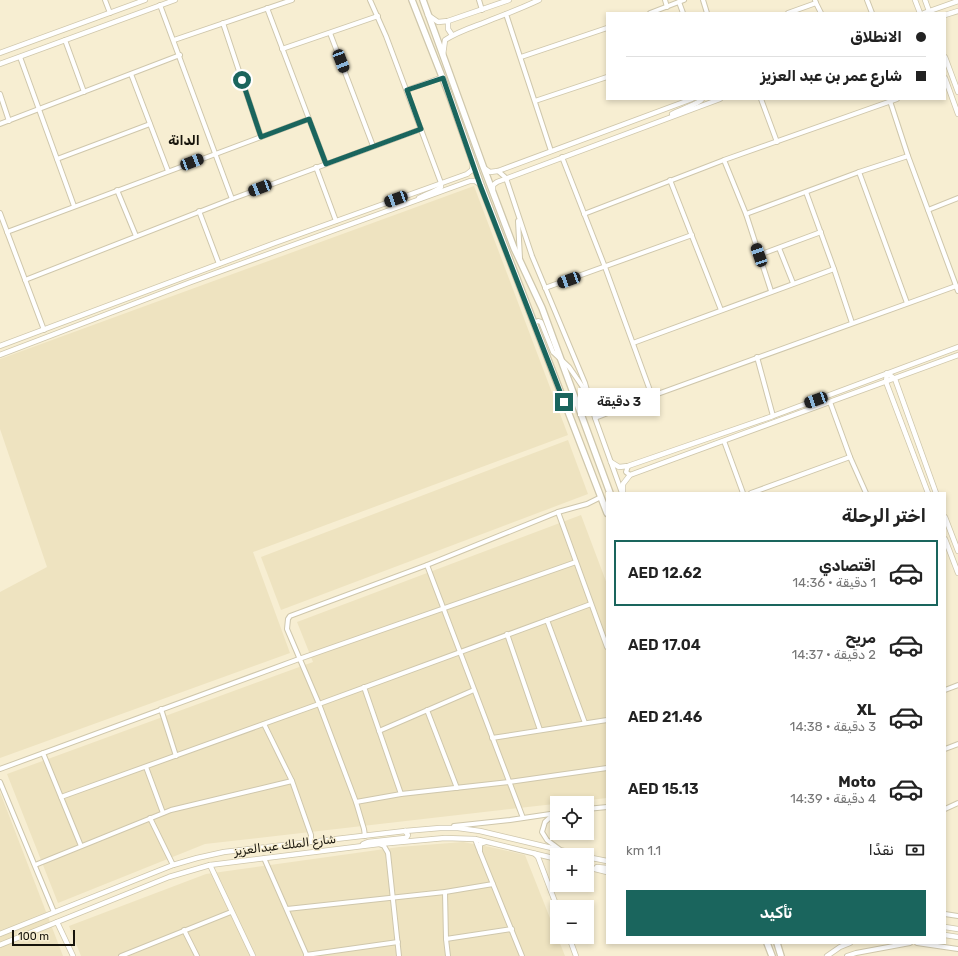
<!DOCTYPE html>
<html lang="ar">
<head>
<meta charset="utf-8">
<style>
	:root { --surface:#fff; --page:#f6f6f6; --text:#222; --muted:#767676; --line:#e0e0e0; --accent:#1a655d }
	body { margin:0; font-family:Rubik,Vazirmatn,sans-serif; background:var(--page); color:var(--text); direction:rtl; height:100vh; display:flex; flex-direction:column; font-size:15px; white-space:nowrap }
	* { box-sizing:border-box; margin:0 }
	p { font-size:13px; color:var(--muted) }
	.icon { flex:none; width:22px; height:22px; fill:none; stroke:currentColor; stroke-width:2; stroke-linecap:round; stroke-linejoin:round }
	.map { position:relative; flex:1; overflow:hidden; direction:ltr }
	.drawer { position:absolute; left:606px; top:492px; width:340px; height:452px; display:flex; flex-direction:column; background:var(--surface); border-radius:0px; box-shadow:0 2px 6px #0003; direction:rtl }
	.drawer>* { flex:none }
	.banner { position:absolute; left:606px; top:12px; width:340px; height:88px; border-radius:0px; box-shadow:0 2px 6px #0003; direction:rtl; display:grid; align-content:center; height:88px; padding:0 20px; background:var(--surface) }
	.tools { position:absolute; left:550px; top:796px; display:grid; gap:8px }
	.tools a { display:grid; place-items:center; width:44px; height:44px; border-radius:0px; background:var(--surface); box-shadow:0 2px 6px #0003; font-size:20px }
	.scale { position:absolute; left:12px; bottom:10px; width:63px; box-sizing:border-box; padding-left:4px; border:2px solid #17140b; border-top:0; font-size:11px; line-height:14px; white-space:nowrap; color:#17140b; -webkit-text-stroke:3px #f7eed2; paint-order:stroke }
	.end { position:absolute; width:18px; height:18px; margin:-9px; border:5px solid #1a655d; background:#fff; box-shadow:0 0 0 2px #fff }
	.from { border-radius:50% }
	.bubble { position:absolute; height:28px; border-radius:0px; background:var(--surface); box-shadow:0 2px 6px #0003; font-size:13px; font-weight:600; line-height:28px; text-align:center; direction:rtl }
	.car { position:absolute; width:12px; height:24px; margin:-12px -6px; border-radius:5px; box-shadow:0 0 3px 1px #0007; background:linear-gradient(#222 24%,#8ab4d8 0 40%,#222 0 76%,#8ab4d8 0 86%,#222 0) }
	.banner b { display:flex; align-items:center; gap:14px; height:38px; font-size:15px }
	.banner b+b { border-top:1px solid var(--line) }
	.banner i { width:10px; height:10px; background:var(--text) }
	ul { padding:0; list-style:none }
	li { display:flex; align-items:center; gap:12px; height:66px; margin:0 8px 6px; padding:0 12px; border:2px solid transparent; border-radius:0px }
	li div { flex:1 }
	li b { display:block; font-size:15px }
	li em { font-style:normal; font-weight:600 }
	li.on { border-color:var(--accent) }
	li>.icon { width:36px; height:36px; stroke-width:1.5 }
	h2 { padding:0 20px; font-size:18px; line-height:48px }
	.pay { display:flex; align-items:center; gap:10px; height:44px; padding:0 20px; font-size:15px }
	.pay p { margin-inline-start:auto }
	.primary-button { display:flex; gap:8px; margin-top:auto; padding:8px 20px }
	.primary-button a { flex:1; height:46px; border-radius:0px; background:var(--accent); color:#fff; font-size:16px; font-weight:600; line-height:46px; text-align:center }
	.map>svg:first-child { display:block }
	.built { fill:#eee3c0 }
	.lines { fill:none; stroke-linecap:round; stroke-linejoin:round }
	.minor-casing { stroke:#cfc7ac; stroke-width:6 }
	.tertiary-casing { stroke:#cfc7ac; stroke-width:6 }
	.secondary-casing { stroke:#cfc7ac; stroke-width:8 }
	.minor { stroke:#fff; stroke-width:4 }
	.tertiary { stroke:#fff; stroke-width:4.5 }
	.secondary { stroke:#fff; stroke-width:5.5 }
	.route { stroke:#1a655d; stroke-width:5 }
	.labels { text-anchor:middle; stroke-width:3; stroke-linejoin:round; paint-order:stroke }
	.street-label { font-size:12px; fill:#17140b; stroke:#f7eed2 }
	.neighbourhood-label { font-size:13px; font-weight:bold; fill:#17140b; stroke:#f7eed2 }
</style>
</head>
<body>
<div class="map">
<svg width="958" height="956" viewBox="0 0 958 956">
	<rect width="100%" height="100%" fill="#f7eed2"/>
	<g class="built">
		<path d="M474 186 568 435 253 552 290 653 0 758V592L47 567 0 429V359Z"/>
		<path d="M568 440 588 494 281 610 261 557Z"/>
		<path d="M581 515 607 584V798L205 844 58 903 7 774 313 662 297 622Z"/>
		<path d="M0 792 63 956H0Z"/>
		<path d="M463 842 490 847 525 855 565 956H81L69 926 206 874 399 847Z"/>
	</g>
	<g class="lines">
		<defs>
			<g id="minor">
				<path d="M105 0 110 13"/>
				<path d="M370 0 386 36 441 183"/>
				<path d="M479 0 482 10"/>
				<path d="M665 0 667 7"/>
				<path d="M703 0 707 13"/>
				<path d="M867 0 872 13"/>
				<path d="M679 2 683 13"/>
				<path d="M816 3 821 13"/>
				<path d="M160 5 232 199"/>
				<path d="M267 8 326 164"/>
				<path d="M650 13 684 0"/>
				<path d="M788 13 816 3 815 0"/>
				<path d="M506 14 551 151"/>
				<path d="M223 23 261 137"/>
				<path d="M330 33 373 146"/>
				<path d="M65 40 84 92"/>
				<path d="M174 40 292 0"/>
				<path d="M282 49 378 16"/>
				<path d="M20 57 74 206"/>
				<path d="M521 57 607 28"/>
				<path d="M131 74 168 171"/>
				<path d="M407 90 443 77"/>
				<path d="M0 94 9 121"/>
				<path d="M761 99 777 142"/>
				<path d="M535 101 607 77"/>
				<path d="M890 101 908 156 958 291"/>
				<path d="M0 124 180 55"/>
				<path d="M562 157 605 267 652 396"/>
				<path d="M57 159 150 124"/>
				<path d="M724 160 746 214 771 291"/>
				<path d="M316 167 336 221"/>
				<path d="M498 171 506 178 532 256 585 383 595 418 622 493"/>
				<path d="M859 172 907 303"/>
				<path d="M670 180 721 310"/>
				<path d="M117 190 136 236"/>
				<path d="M806 192 834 269 852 323"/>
				<path d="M928 210 958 198"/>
				<path d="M199 211 219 264"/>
				<path d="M0 213 44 330"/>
				<path d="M584 214 724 160 897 99"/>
				<path d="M746 214 859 172 908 156"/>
				<path d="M518 221 520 258"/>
				<path d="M7 232 309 119"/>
				<path d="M779 248 793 283"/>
				<path d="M759 255 821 232"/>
				<path d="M25 280 232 199 421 129"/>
				<path d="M545 288 692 235"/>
				<path d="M533 323 538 321 541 322 553 352 569 367 578 380 586 392"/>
				<path d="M633 343 834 269"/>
				<path d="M757 357 773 416"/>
				<path d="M830 402 850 457 866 493"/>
				<path d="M595 418 652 396 956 286"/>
				<path d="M724 441 743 493"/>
				<path d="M628 466 626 472 630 475"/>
				<path d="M751 493 850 457"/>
				<path d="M558 512 607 647"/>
				<path d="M427 565 523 818"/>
				<path d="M547 620 585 723"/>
				<path d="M507 634 540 730"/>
				<path d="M364 687 401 794"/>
				<path d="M945 690 958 685"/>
				<path d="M161 709 176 756"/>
				<path d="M427 710 457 788"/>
				<path d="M264 724 292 781 311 835V842"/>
				<path d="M379 731 474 690"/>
				<path d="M492 738 607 720"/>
				<path d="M945 749 958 744"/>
				<path d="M43 753 81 846"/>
				<path d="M146 767 163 813"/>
				<path d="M0 769 299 659 576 562"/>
				<path d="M0 782 54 912"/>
				<path d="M61 797 319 704 591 604"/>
				<path d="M356 802 401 794 509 782 607 768"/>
				<path d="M587 809 607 807"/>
				<path d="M945 809 958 803"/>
				<path d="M555 813 545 822 542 832 547 840 559 849"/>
				<path d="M150 818 173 865"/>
				<path d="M454 826 510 820 557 813"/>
				<path d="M365 836 364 829 356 802 319 704 287 629 288 619 290 616 427 565 558 512 587 504 601 497"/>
				<path d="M475 839 480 852V844L486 842"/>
				<path d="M379 844 384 846 388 853 399 956"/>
				<path d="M480 852 522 956"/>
				<path d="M264 858 307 956"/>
				<path d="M35 865 171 810 292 781"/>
				<path d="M445 892 446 939 512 929"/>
				<path d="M287 909 445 892 493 884"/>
				<path d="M945 914 958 916"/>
				<path d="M184 930 197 956"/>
				<path d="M446 939 448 956"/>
				<path d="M917 943 958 949"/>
				<path d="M306 955 398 942"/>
				<path d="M121 956 231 912"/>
				<path d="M847 956 856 953 910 943"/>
			</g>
			<g id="tertiary">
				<path d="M915 0 920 13"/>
				<path d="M925 0 929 11"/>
				<path d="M924 13 958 1"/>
				<path d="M428 15 438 22 448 21 509 0"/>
				<path d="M945 15 958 11"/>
				<path d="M448 21V29L452 35"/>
				<path d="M0 53 145 0"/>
				<path d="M443 55 445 40C460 30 477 26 493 19 509 13 524 7 539 0"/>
				<path d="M945 57 958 92"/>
				<path d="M0 64 175 0"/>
				<path d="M945 78 958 114"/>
				<path d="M672 114C679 110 699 104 702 99"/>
				<path d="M484 168 490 172 498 171 692 99"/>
				<path d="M493 190V185L497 182 720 99"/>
				<path d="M419 198C426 194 435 192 441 187V183"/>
				<path d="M0 346 275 243 467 174 472 170 473 164"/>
				<path d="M0 355 191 282 470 181H475L481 185"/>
				<path d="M611 462 619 467 628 466 773 416 958 347"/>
				<path d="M623 493V484L630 475 958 355"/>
				<path d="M928 493 886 382 887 373 895 379 936 493"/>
				<path d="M945 517 958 551"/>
				<path d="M945 539 958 573"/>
				<path d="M363 844 368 842 405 838 407 837 408 835 405 831"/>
				<path d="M535 854 538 857 557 907"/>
				<path d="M587 857 607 861"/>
				<path d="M210 865 253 956"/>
				<path d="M587 867 607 872"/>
				<path d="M597 867 607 868"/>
				<path d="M57 922 73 956"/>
				<path d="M945 927 958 929"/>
				<path d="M0 934 173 865 197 858 224 852 405 831 440 828H458L480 831 581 855"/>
				<path d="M945 935 958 937"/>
				<path d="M569 937 576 956"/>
				<path d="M0 945 169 877 210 865 379 844 445 838 475 839 557 859"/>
				<path d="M827 956 840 947 850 943"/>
			</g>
			<g id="secondary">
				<path d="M412 0 450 97 481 185 607 513"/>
				<path d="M423 0 483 166 514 248 542 308 610 493"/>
				<path d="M767 943 772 956"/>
				<path d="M777 943 781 956"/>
			</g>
		</defs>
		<use href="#minor" class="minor-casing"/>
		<use href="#tertiary" class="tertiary-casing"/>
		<use href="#secondary" class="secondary-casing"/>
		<use href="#minor" class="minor"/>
		<use href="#tertiary" class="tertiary"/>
		<use href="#secondary" class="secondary"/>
	</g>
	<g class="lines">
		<path class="route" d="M242 80 261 137 309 119 326 164 421 129 407 90 443 78 480 185 564 402"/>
	</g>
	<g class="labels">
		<g class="street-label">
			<text transform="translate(285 845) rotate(-7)" y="4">شارع الملك عبدالعزيز</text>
		</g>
		<g class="neighbourhood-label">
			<text x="184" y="145">الدانة</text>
		</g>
	</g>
</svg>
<div class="tools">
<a><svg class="icon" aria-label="locate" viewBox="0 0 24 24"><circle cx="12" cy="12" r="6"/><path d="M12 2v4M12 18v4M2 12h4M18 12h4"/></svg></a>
<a>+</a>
<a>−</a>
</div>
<div class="scale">100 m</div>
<i class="end from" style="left:242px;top:80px"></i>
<i class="end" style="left:564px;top:402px"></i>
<div class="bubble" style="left:578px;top:388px;width:82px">3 دقيقة</div>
<i class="car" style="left:341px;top:61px;rotate:159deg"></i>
<i class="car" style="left:192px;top:162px;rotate:69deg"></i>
<i class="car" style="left:260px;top:188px;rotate:249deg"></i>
<i class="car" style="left:396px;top:199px;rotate:250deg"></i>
<i class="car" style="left:759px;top:255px;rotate:341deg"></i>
<i class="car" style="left:569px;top:280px;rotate:250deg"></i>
<i class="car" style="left:816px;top:400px;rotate:250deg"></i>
<div class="banner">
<b><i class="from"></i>الانطلاق</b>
<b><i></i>شارع عمر بن عبد العزيز</b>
</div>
<section class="drawer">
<h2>اختر الرحلة</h2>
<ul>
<li class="on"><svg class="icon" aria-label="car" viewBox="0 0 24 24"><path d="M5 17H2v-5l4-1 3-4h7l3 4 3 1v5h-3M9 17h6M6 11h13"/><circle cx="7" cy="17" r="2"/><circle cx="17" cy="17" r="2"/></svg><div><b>اقتصادي</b><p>1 دقيقة · 14:36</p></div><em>AED 12.62</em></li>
<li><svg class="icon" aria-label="car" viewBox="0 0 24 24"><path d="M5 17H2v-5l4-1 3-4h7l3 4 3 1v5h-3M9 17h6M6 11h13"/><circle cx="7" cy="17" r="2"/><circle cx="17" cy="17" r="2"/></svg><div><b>مريح</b><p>2 دقيقة · 14:37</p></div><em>AED 17.04</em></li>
<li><svg class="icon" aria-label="car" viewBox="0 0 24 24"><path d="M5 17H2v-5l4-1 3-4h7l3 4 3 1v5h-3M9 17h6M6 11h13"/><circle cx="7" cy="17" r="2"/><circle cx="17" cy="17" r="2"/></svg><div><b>XL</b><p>3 دقيقة · 14:38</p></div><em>AED 21.46</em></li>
<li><svg class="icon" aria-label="car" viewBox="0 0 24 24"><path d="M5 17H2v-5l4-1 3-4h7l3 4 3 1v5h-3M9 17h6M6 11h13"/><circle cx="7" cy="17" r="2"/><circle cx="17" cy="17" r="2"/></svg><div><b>Moto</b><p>4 دقيقة · 14:39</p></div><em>AED 15.13</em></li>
</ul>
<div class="pay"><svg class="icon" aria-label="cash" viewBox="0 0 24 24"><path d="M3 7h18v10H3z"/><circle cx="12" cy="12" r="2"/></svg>نقدًا<p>1.1 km</p></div>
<div class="primary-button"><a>تأكيد</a></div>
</section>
</div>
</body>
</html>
